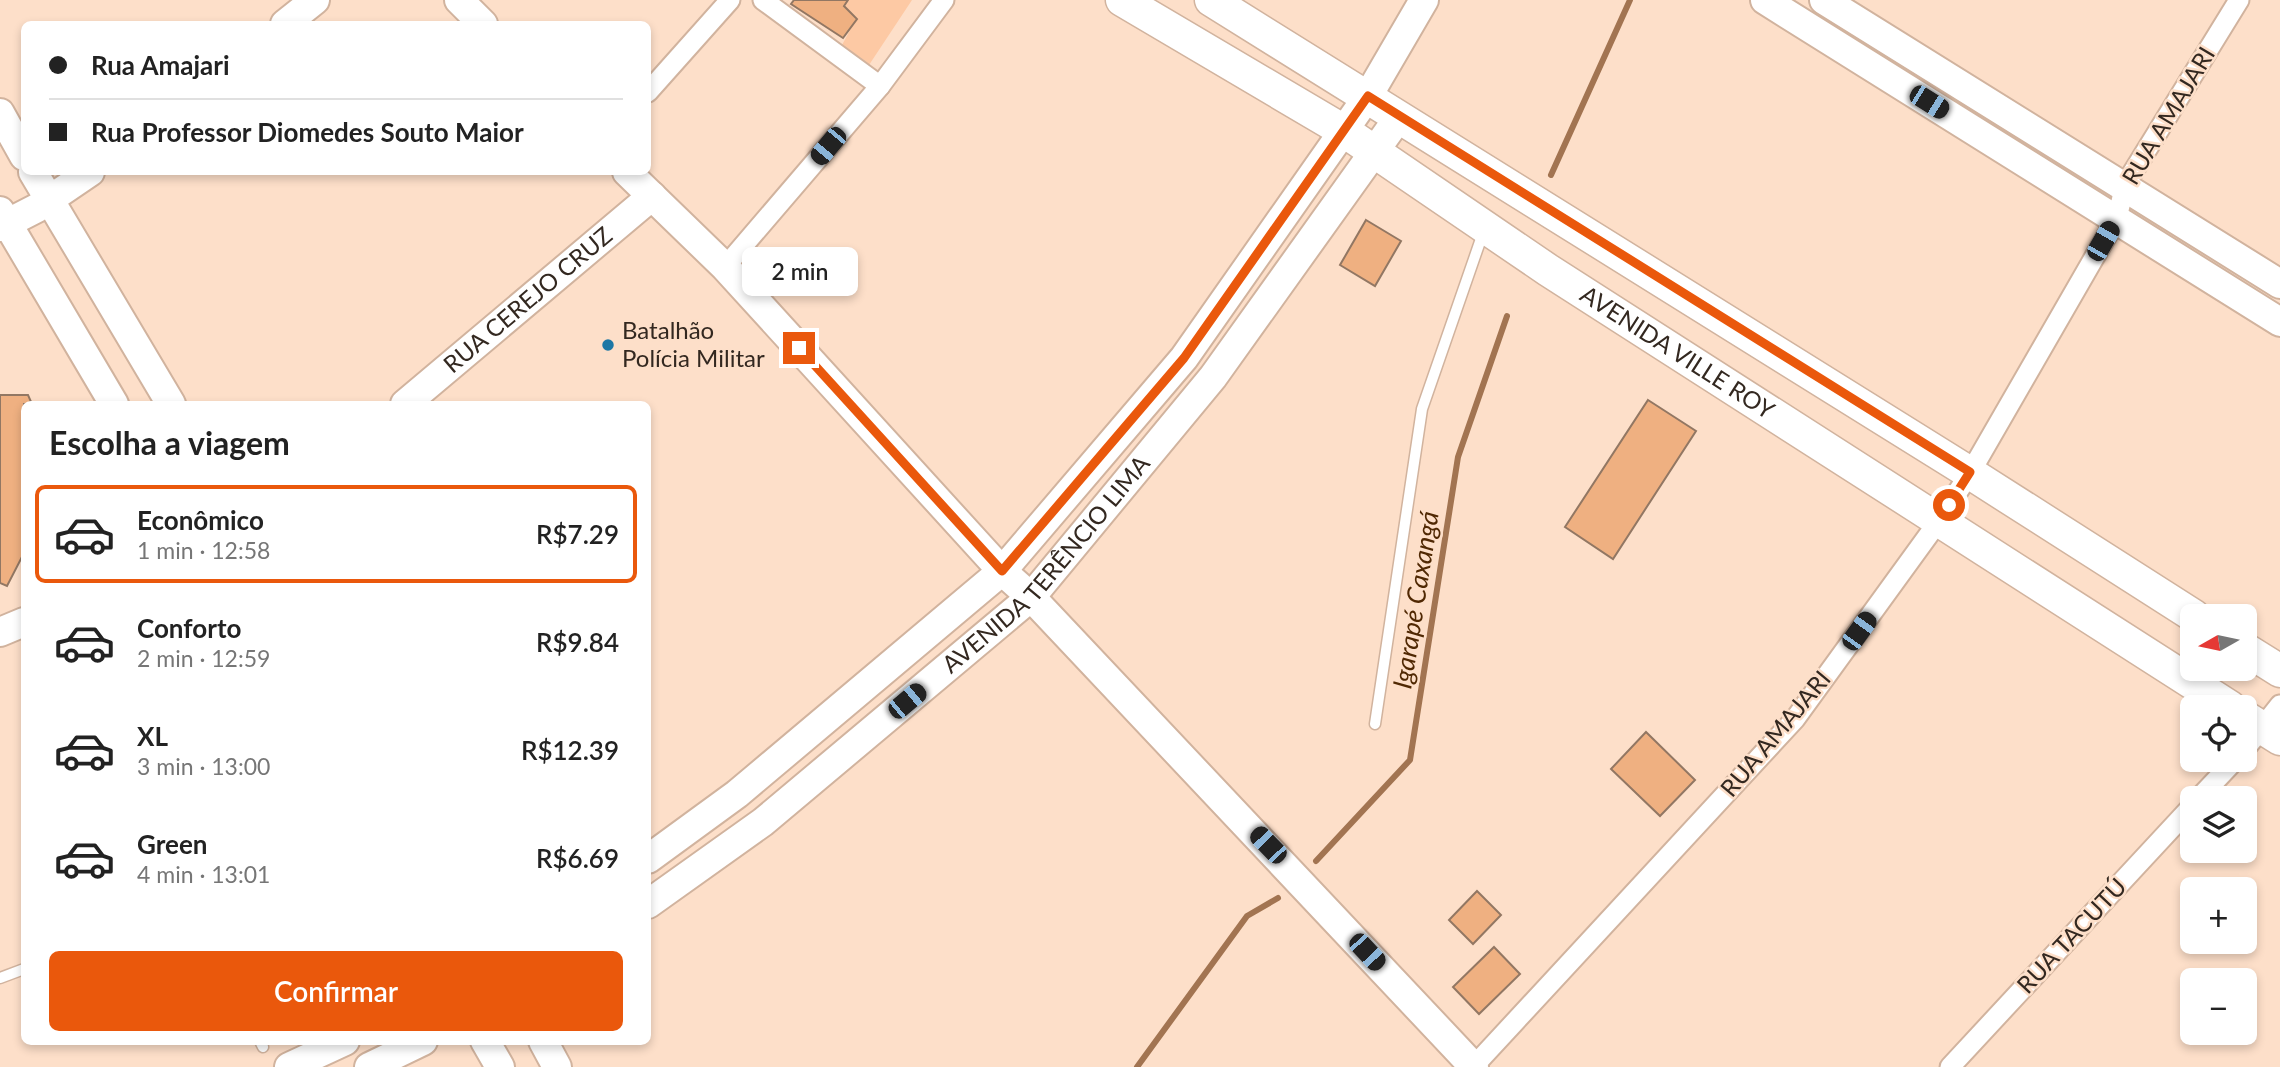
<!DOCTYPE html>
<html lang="pt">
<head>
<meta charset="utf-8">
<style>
	:root { --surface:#fff; --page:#f2f2f2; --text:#222; --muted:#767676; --line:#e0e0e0; --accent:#ea580c }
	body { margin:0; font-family:Lato,sans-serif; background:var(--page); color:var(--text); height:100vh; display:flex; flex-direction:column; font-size:26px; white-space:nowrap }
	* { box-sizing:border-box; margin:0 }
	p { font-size:23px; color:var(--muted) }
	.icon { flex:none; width:38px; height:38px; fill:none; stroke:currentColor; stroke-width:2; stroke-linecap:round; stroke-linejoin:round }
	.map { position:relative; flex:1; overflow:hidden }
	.details { position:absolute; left:21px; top:401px; width:630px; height:644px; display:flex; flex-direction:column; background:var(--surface); border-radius:10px; box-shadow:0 4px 10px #0003 }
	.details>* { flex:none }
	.hud { position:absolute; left:21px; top:21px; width:630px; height:154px; border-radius:10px; box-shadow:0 4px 10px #0003; display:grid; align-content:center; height:154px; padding:0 28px; background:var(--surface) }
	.needle { width:46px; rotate:261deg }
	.tools { position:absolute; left:2180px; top:604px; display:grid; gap:14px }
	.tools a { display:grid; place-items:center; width:77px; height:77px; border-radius:10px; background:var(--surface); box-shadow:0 4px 10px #0003; font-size:35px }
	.end { position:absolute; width:32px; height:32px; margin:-16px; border:9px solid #ea580c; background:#fff; box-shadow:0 0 0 4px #fff }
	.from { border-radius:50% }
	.bubble { position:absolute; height:49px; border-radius:10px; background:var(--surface); box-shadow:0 4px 10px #0003; font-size:23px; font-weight:600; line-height:49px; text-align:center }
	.car { position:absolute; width:21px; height:42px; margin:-21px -10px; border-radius:9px; box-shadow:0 0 5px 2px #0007; background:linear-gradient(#222 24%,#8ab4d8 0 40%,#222 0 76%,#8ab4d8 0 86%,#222 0) }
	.hud b { display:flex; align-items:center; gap:24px; height:66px; font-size:26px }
	.hud b+b { border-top:2px solid var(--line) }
	.hud i { width:18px; height:18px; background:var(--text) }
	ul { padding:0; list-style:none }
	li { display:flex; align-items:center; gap:21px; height:98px; margin:0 14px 10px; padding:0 14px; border:4px solid transparent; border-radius:10px }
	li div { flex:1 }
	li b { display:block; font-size:26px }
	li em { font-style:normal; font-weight:600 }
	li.active { border-color:var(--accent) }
	li>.icon { width:63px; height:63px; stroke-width:1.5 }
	h2 { padding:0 28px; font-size:32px; line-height:84px }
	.primary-button { display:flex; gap:14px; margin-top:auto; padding:14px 28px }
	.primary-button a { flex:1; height:80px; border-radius:10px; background:var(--accent); color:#fff; font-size:28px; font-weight:600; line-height:80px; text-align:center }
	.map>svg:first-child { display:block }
	.green { fill:#fdc9a4 }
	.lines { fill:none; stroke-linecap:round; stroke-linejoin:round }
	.stream { stroke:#a27451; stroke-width:6 }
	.building { fill:#efb081; stroke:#927763; stroke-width:2 }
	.lane-casing { stroke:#d1b39e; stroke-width:13 }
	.street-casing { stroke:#d1b39e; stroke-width:23 }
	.secondary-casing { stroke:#d1b39e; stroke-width:32 }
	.primary-casing { stroke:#d1b39e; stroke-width:35 }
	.lane { stroke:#fff; stroke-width:10 }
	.street { stroke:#fff; stroke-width:19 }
	.secondary { stroke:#fff; stroke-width:28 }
	.primary { stroke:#fff; stroke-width:32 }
	.route { stroke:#ea580c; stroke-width:9 }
	.poi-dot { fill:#1d77a5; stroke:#fddfc9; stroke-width:2.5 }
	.labels { text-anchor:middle; stroke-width:5; stroke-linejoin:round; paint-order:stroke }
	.street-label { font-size:24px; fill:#332820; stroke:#fddfc9 }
	.poi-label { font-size:24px; fill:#332820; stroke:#fddfc9; text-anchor:start }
	.water-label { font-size:26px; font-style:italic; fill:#502803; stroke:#fddfc9 }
</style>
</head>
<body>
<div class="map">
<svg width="2280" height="1067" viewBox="0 0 2280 1067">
	<rect width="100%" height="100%" fill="#fddfc9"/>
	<path class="green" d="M848 0H912L869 65 842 45 856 19 844 6Z"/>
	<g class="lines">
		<g class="stream">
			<path d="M1551 175 1630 0"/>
			<path d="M1316 861 1410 760 1458 457 1507 316"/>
			<path d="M1137 1067 1247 916 1278 898"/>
		</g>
	</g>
	<g class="building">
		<path d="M794 0H848L844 6 857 19 843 38 791 4Z"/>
		<path d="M1366 220 1401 241 1375 286 1340 265Z"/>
		<path d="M0 395H28L32 404H24V553L7 586 0 583Z"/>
		<path d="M1648 400 1696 431 1613 559 1565 527Z"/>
		<path d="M1646 732 1695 780 1660 816 1611 769Z"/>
		<path d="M1477 891 1501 915 1473 944 1449 920Z"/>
		<path d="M1494 947 1520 974 1479 1014 1453 987Z"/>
	</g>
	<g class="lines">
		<defs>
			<g id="lane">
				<path d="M1375 724 1422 409 1483 233"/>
				<path d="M0 978 24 969"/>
				<path d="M260 1041 263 1047"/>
			</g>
			<g id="street">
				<path d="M763 0 880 86"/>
				<path d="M648 92 730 0"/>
				<path d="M725 267 880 86 944 0"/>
				<path d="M2245 749 2280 705"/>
				<path d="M2199 798 2235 760"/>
				<path d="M1473 1067 1795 719 1938 522 1970 473 2117 218 2125 185 2239 0"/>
				<path d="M1950 1067 2193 805"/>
			</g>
			<g id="secondary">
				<path d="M459 0 483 24"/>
				<path d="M1765 0 2280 322"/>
				<path d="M1824 0 2280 284"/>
				<path d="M285 24 315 0"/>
				<path d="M0 113 24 156"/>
				<path d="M33 172 171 404"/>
				<path d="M627 172 725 267 1002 571 1031 597 1474 1067"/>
				<path d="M0 211 114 404"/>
				<path d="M0 227 37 208 90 172"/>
				<path id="s1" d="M405 404 652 196"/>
				<path d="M0 632 24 622"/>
				<path d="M648 859 737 794 1002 571 1184 358 1368 96 1424 0"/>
				<path id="s2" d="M648 904 763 822 1031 597 1213 377 1399 117"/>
				<path d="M485 1041 500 1067"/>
				<path d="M543 1041 557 1067"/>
				<path d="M289 1067 345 1041"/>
				<path d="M369 1067 423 1041"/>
			</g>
			<g id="primary">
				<path id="s3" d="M1122 0 1344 131 1548 270 2230 707"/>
				<path d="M1211 0 1970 473 2194 616"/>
				<path d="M2245 649 2280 671"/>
				<path d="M2245 717 2280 739"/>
			</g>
		</defs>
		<use href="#lane" class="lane-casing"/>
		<use href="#street" class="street-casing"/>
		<use href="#secondary" class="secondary-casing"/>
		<use href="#primary" class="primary-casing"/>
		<use href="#lane" class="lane"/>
		<use href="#street" class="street"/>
		<use href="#secondary" class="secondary"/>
		<use href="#primary" class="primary"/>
	</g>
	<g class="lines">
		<path class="route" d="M799 348 1002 571 1184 358 1368 96 1970 472 1949 505"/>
	</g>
	<circle class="poi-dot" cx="608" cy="345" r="7"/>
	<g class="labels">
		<g class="street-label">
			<text transform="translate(2169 116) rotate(-59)" y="8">RUA AMAJARI</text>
			<text dy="8" stroke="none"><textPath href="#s1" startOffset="161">RUA CEREJO CRUZ</textPath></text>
			<text dy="8" stroke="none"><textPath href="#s3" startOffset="658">AVENIDA VILLE ROY</textPath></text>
			<text dy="8" stroke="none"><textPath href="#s2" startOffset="525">AVENIDA TERÊNCIO LIMA</textPath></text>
			<text transform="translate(1776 734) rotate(-50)" y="8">RUA AMAJARI</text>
			<text transform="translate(2072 936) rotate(-47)" y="8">RUA TACUTÚ</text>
		</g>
		<g class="poi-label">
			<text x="622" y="339">Batalhão<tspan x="622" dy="28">Polícia Militar</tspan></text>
		</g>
		<g class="water-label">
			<text transform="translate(1416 600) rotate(-81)" y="9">Igarapé Caxangá</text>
		</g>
	</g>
</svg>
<div class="tools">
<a><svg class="needle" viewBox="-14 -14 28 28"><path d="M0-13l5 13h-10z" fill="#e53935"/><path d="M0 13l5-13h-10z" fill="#767676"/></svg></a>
<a><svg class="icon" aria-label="locate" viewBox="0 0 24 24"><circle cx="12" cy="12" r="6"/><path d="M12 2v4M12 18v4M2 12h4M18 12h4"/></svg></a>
<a><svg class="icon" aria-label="layers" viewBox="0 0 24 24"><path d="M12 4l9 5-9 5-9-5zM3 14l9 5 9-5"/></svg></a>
<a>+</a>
<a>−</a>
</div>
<i class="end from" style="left:1949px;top:505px"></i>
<i class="end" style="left:799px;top:348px"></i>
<div class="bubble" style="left:742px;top:247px;width:116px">2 min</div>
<i class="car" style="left:1929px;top:102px;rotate:122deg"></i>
<i class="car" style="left:828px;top:146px;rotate:220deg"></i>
<i class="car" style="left:2103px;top:241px;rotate:30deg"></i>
<i class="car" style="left:1859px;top:631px;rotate:36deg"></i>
<i class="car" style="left:907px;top:701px;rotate:50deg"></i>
<i class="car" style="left:1268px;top:845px;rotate:316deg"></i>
<i class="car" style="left:1367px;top:952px;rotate:137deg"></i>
<div class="hud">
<b><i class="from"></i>Rua Amajari</b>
<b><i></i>Rua Professor Diomedes Souto Maior</b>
</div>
<section class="details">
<h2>Escolha a viagem</h2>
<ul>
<li class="active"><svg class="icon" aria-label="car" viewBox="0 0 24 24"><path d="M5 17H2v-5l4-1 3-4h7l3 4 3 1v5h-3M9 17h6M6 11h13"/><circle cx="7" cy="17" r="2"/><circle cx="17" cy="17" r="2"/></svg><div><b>Econômico</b><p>1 min · 12:58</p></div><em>R$7.29</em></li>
<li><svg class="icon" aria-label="car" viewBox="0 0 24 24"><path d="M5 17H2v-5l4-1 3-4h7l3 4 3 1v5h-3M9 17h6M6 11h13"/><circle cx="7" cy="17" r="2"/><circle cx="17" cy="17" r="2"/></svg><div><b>Conforto</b><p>2 min · 12:59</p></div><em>R$9.84</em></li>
<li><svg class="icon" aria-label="car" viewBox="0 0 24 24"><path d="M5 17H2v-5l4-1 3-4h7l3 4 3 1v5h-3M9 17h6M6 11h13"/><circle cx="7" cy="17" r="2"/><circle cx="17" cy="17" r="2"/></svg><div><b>XL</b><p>3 min · 13:00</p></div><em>R$12.39</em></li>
<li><svg class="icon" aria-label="car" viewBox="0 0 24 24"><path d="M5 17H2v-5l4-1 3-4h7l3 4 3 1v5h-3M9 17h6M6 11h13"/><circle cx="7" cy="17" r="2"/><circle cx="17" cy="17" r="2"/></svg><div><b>Green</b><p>4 min · 13:01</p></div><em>R$6.69</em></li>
</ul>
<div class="primary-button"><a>Confirmar</a></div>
</section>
</div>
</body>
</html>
